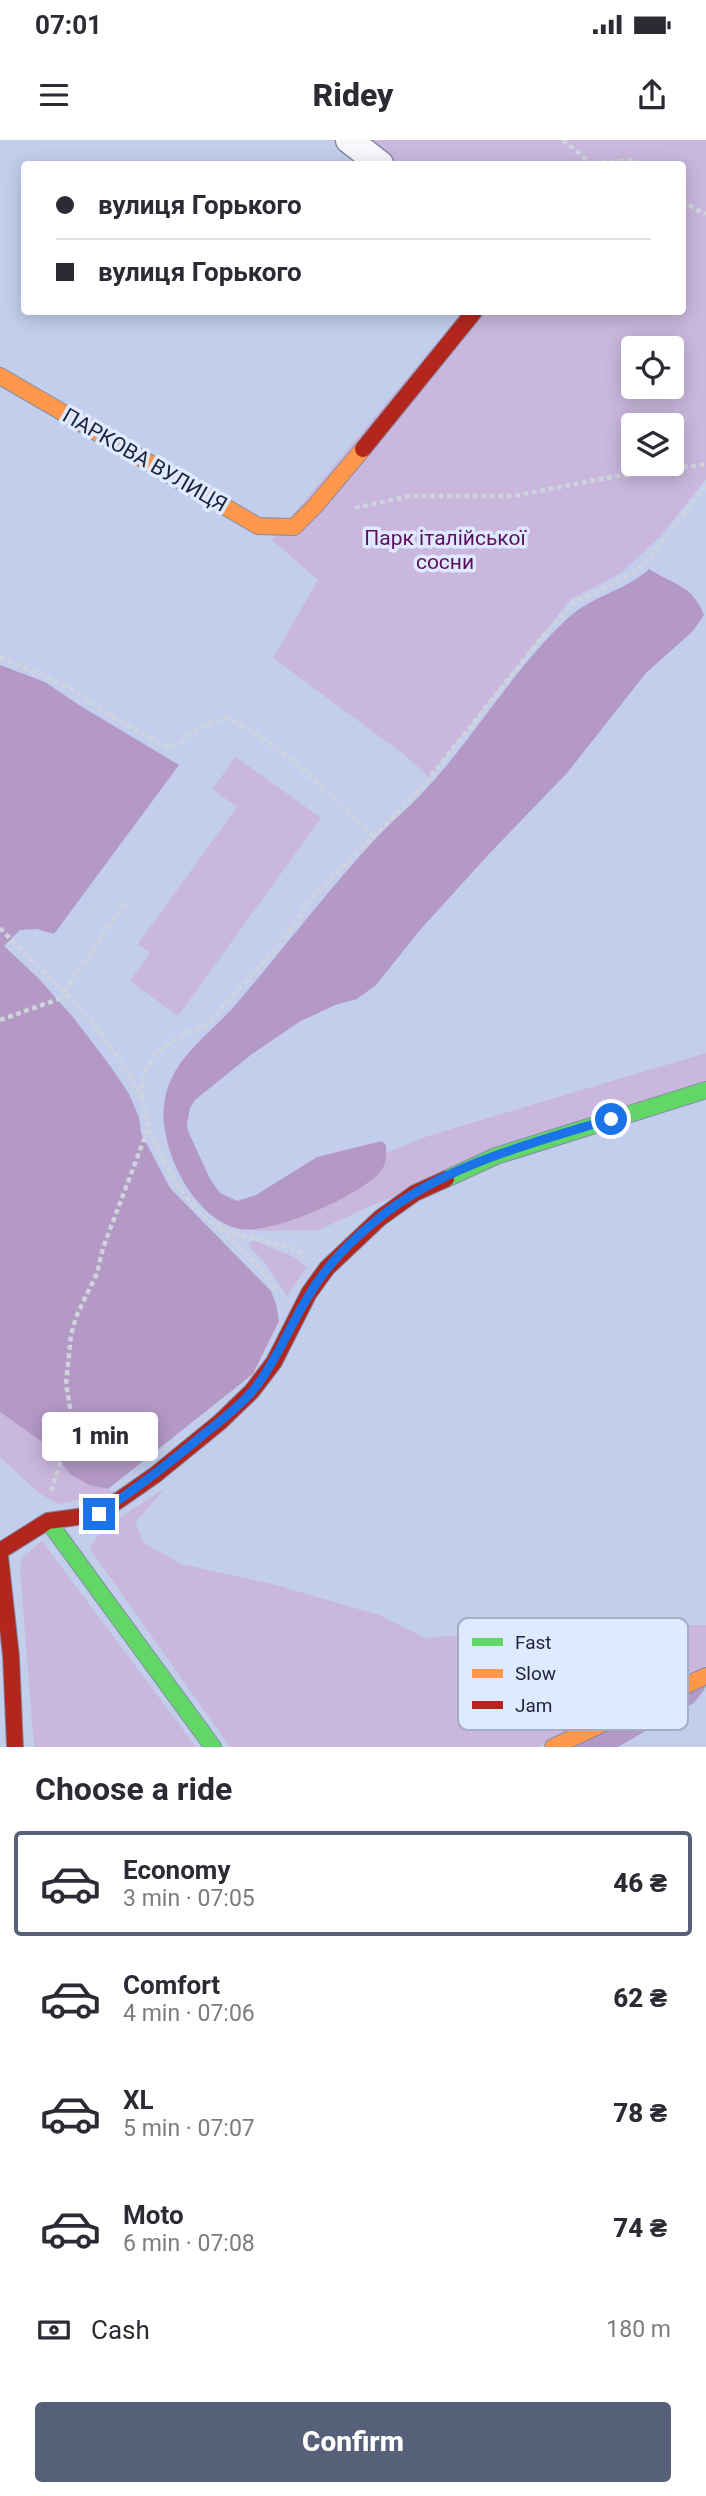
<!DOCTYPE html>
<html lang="en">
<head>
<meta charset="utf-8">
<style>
	:root { --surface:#fff; --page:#f7f7f7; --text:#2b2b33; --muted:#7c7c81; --line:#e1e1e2; --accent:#566078 }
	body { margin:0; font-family:Roboto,sans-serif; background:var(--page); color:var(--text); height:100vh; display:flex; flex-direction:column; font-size:26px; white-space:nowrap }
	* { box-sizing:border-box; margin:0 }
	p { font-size:23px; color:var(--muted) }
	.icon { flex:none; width:38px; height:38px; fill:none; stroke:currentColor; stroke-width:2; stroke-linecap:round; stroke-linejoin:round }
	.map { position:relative; height:1607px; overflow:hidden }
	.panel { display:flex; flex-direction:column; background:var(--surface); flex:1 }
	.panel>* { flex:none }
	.top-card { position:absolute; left:21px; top:21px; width:665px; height:154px; border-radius:7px; box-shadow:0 4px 18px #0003; display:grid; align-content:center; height:154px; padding:0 35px; background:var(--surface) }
	.tools { position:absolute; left:621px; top:196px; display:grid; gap:14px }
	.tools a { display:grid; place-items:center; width:63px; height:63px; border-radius:7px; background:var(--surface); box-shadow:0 4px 18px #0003; font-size:35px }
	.end { position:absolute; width:32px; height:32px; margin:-16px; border:9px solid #1a73e8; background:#fff; box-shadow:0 0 0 4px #fff }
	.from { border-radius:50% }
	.bubble { position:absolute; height:49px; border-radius:7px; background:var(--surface); box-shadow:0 4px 18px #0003; font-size:23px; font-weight:800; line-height:49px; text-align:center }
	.top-card b { display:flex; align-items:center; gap:24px; height:66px; font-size:26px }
	.top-card b+b { border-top:2px solid var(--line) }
	.top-card i { width:18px; height:18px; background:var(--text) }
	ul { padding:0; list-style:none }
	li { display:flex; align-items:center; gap:21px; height:105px; margin:0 14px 10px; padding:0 21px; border:4px solid transparent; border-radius:7px }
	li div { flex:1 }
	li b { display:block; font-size:26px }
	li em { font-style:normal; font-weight:800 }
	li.current { border-color:var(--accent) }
	li>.icon { width:63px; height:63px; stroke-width:1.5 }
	h2 { padding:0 35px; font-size:32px; line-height:84px }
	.pay { display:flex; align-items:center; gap:18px; height:77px; padding:0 35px; font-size:26px }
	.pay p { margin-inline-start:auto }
	.action { display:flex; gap:14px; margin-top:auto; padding:14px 35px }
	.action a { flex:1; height:80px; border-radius:7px; background:var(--accent); color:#fff; font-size:28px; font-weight:800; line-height:80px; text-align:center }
	.status { display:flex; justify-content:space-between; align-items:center; height:49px; padding:0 35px; background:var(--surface); direction:ltr }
	.status svg { height:19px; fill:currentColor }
	header { display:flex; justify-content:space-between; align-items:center; height:91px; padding:0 35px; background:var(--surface); font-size:32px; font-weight:800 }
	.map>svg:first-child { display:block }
	.green { fill:#cab7dd; fill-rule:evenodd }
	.forest { fill:#b499c7 }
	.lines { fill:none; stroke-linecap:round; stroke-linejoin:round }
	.street-casing { stroke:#838ca2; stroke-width:29 }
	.fast-casing { stroke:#838ca2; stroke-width:18 }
	.slow-casing { stroke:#838ca2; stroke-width:18 }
	.jam-casing { stroke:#838ca2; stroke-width:18 }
	.path { stroke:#cfd3dd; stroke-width:4.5; stroke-dasharray:5 3.5; stroke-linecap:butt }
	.street { stroke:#f6f8fc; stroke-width:26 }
	.fast { stroke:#63d668; stroke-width:16 }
	.slow { stroke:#ff974d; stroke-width:16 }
	.jam { stroke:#b3261e; stroke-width:16 }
	.route { stroke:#1a73e8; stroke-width:9 }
	.labels { text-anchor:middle; stroke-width:7; stroke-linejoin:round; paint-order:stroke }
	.street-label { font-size:21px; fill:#1c2439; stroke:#dfe9ff }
	.park-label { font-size:21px; fill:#5b105d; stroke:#dfe9ff }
	.key { fill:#dfe9ff; stroke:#a4aec4; stroke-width:2 }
	.key-label { font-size:19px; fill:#1c2439 }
</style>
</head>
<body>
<div class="status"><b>07:01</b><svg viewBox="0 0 49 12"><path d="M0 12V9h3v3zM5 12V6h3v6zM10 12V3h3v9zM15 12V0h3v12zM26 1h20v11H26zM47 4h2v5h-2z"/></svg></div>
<header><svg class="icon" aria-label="menu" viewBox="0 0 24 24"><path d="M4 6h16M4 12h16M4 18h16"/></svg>Ridey<svg class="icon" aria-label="share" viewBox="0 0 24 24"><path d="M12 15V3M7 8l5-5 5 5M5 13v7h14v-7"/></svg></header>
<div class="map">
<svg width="706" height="1607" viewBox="0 0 706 1607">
	<rect width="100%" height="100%" fill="#c2ceec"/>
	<g class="green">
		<path d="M335 0H706V339L659 398 621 433 571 459 429 637 406 616 273 518 318 440 272 400 462 172H682V24H365ZM634 208H672V247H634ZM634 285H672V324H634Z"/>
		<path d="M236 617 321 678 178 876 130 841 150 813 138 804 237 667 212 649Z"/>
		<path d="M706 913V941L370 1066 319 1090 261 1091 241 1089 248 1068 428 996Z"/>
		<path d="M255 1101 294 1117 307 1127 287 1156 263 1120 250 1108V1102Z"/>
		<path d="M0 1272 49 1306 70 1334 89 1345 118 1352 58 1364 39 1353 0 1317Z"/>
		<path d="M165 1348 135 1383 144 1403 181 1424 276 1445 379 1475 425 1498 586 1485H706V1526L537 1607H230L90 1409 101 1390Z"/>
		<path d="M42 1401 196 1607H34L20 1429 23 1417Z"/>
	</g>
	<g class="forest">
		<path d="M649 429C672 444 693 445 704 475L693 491 646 533 567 633 489 714 420 790 376 845 357 859 335 865 299 882 252 914 195 960 190 968 187 983 188 991 210 1039 220 1053 237 1061 256 1055 317 1017 382 1001 386 1005C386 1014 387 1023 381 1031 362 1055 271 1095 240 1089 193 1080 159 1008 164 965 169 919 210 895 238 862 284 808 328 750 376 698 392 681 411 666 426 649 476 595 513 529 567 479 591 456 625 451 649 429Z"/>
		<path d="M0 525 45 542 79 565 179 625 54 794 37 789 20 790 4 806 38 838 73 877 108 923 128 952 139 977 141 993 170 1048 271 1151 276 1164 279 1181 253 1234 108 1349 89 1345 70 1334 48 1306 0 1272Z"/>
		<path d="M592 1498 619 1508 626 1530 636 1540 676 1530 706 1547 694 1563 618 1607H570L610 1571 594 1554 566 1540 552 1521Z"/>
	</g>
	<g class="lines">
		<defs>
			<path id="street" d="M349 0 380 24"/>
			<g id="fast">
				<path d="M446 1039 496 1016 706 950"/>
				<path d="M48 1381 213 1607"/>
			</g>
			<g id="slow">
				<path d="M0 236 258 386 294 387 315 366 363 309"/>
				<path d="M553 1607 706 1536"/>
			</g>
			<g id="jam">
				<path d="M363 309 474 172"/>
				<path d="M0 1411 48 1381 99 1374 155 1335 220 1282 252 1251 274 1222 309 1153 327 1128 380 1078 415 1053 446 1039"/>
				<path d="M0 1416 11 1516 15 1607"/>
			</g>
		</defs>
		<use href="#street" class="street-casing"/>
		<use href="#fast" class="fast-casing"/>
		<use href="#slow" class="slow-casing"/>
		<use href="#jam" class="jam-casing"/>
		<g class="path">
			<path d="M563 0 592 24"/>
			<path d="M593 23 634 20 640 24"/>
			<path d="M682 60 693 68 706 74"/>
			<path d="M355 368 409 356H514L600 339 706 324"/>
			<path d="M0 517 71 548 106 573 162 605 170 606 179 604 190 594 210 583 228 578C283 605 327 653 373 695"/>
			<path d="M0 788C35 826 81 862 109 905 120 921 131 937 140 955 145 966 145 979 150 990 164 1024 184 1065 217 1085 243 1101 276 1098 302 1113"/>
			<path d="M64 852 127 760"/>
			<path d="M0 880 67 856"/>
			<path d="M141 957 144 932 157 912 180 896 205 886 276 809 315 754 418 652 538 502 573 463 632 434 651 416 706 345"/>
			<path d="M220 1088 257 1124 277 1151"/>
			<path d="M51 1351 65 1308 71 1273 66 1244 71 1195 76 1177 97 1133 103 1108 148 989"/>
		</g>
		<use href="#street" class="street"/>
		<use href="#fast" class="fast"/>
		<use href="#slow" class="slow"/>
		<use href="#jam" class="jam"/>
	</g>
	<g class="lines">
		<path class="route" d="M99 1374C135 1349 170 1323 204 1294 222 1280 241 1265 255 1248 279 1217 290 1184 311 1152 328 1123 353 1099 379 1078 444 1025 532 1003 611 979"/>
	</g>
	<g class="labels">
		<g class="street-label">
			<text transform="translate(145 320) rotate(30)" y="7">ПАРКОВА ВУЛИЦЯ</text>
		</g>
		<g class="park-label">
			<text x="445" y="405">Парк італійської<tspan x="445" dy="24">сосни</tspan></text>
		</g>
	</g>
	<rect x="458" y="1478" width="230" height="112" rx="10" class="key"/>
	<rect x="472" y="1498" width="31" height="8" fill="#63d668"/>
	<rect x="472" y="1529" width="31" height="9" fill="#ff974d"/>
	<rect x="472" y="1561" width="31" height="8" fill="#b3261e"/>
	<g class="key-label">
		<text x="515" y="1509">Fast</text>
		<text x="515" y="1540">Slow</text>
		<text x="515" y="1572">Jam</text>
	</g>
</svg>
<div class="tools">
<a><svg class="icon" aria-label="locate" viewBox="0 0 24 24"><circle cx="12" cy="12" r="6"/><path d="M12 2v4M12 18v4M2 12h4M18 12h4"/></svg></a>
<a><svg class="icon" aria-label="layers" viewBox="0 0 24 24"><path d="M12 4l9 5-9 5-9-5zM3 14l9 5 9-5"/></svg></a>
</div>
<i class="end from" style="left:611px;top:979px"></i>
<i class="end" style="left:99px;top:1374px"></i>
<div class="bubble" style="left:42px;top:1272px;width:116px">1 min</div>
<div class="top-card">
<b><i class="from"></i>вулиця Горького</b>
<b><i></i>вулиця Горького</b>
</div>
</div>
<section class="panel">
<h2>Choose a ride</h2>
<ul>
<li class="current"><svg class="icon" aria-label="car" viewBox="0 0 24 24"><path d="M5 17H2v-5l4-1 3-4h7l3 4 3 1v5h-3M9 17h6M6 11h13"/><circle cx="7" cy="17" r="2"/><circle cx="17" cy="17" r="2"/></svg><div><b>Economy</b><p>3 min · 07:05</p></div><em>46 ₴</em></li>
<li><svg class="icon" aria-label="car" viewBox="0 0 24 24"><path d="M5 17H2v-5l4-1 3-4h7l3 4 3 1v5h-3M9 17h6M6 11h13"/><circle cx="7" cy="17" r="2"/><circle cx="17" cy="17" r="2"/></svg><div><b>Comfort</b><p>4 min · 07:06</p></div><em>62 ₴</em></li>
<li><svg class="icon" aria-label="car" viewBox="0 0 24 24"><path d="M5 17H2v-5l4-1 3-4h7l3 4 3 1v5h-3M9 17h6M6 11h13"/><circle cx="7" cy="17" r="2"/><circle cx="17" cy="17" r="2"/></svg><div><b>XL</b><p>5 min · 07:07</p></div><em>78 ₴</em></li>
<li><svg class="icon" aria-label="car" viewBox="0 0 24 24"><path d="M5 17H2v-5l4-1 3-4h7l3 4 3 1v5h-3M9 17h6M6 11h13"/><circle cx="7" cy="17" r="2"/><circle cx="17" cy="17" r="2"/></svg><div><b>Moto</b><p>6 min · 07:08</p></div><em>74 ₴</em></li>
</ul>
<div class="pay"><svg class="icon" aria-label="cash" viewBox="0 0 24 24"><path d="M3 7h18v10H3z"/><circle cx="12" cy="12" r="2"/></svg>Cash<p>180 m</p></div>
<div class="action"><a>Confirm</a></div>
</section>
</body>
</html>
